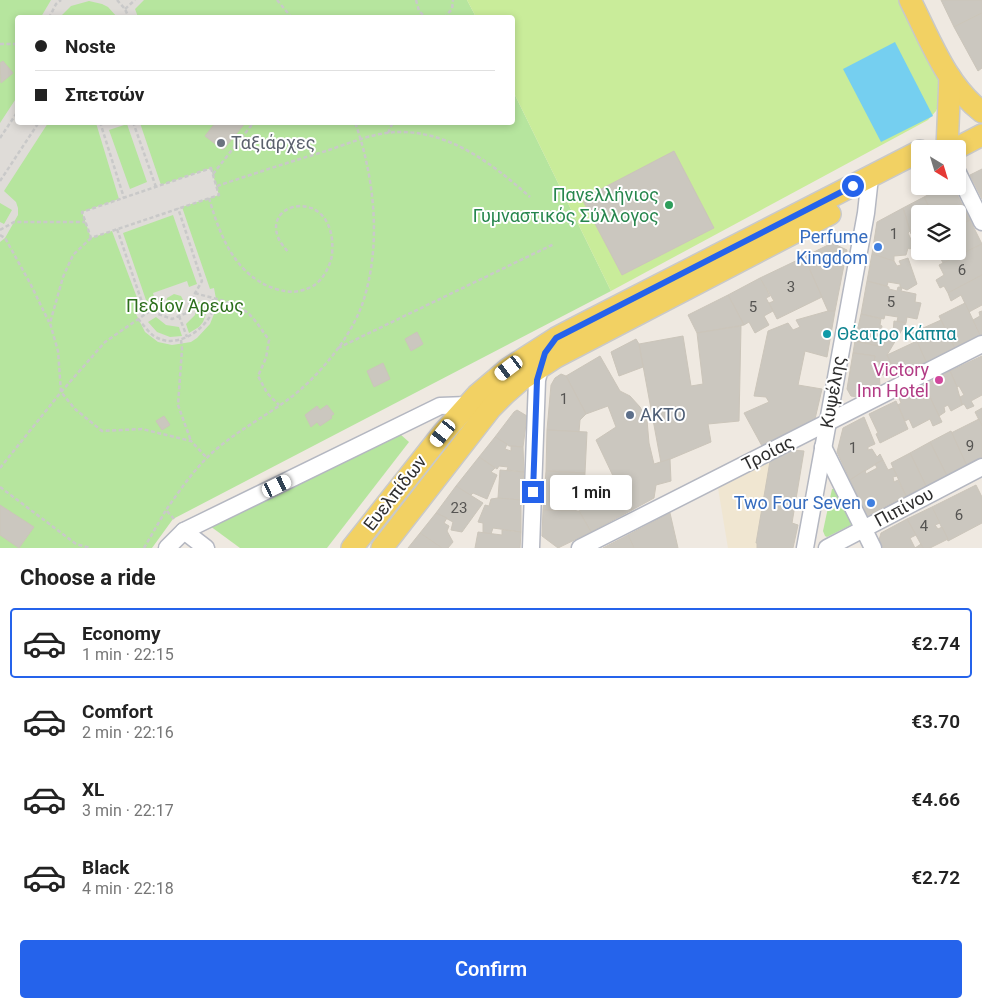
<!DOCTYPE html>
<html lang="en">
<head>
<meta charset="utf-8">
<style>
	:root { --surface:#fff; --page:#f6f6f6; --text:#222; --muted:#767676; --line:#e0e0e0; --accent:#2563eb }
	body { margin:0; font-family:Roboto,sans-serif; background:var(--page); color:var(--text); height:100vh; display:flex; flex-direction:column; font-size:19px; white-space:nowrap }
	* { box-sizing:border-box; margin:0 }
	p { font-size:16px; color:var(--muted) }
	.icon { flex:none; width:28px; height:28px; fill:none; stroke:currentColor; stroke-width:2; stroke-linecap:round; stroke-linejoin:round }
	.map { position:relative; height:548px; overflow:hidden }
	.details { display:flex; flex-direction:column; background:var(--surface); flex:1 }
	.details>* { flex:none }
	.banner { position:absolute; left:15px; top:15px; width:500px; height:110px; border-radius:5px; box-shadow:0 2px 8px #0003; display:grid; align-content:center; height:110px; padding:0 20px; background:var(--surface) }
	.needle { width:32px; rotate:142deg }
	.fabs { position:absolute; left:911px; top:140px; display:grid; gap:10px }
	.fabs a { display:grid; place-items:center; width:55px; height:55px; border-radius:5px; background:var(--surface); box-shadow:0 2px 8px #0003; font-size:25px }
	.end { position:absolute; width:22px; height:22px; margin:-11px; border:6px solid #2563eb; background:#fff; box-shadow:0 0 0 2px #fff }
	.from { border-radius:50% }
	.bubble { position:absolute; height:35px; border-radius:5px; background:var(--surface); box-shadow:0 2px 8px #0003; font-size:16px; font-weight:600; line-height:35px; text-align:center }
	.car { position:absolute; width:15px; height:30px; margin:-15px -8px; border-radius:6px; box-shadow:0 0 4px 1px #0007; background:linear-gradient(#fff 24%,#345 0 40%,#fff 0 76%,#345 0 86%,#fff 0) }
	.banner b { display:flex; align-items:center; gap:18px; height:48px; font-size:19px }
	.banner b+b { border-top:1px solid var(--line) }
	.banner i { width:12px; height:12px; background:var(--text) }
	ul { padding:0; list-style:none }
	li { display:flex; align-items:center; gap:15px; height:70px; margin:0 10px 8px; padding:0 10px; border:2px solid transparent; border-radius:5px }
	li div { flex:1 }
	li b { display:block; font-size:19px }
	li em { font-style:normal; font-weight:600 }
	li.active { border-color:var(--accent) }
	li>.icon { width:45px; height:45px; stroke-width:1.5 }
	h2 { padding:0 20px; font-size:22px; line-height:60px }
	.cta { display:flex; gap:10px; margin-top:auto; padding:10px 20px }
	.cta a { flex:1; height:58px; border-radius:5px; background:var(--accent); color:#fff; font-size:20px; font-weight:600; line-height:58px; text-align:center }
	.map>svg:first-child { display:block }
	.education { fill:#f0e6d1 }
	.green { fill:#b6e59e }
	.pitch { fill:#c9ec9a }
	.plaza { fill:#dfdcd8; fill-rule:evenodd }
	.water { fill:#75cff0 }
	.building { fill:#cbc7bf; stroke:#cbc5ba }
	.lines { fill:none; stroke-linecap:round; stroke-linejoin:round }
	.minor-casing { stroke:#b4b7c1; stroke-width:19 }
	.major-casing { stroke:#c9c9c9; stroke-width:24 }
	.path { stroke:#c9c9c9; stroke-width:2.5; stroke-dasharray:4 2.5; stroke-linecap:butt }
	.minor { stroke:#fff; stroke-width:16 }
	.major { stroke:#f2d163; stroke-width:21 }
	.route { stroke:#2563eb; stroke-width:6 }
	.worship-dot { fill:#6b7280; stroke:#fff; stroke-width:2 }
	.leisure-dot { fill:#2e9e5b; stroke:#fff; stroke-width:2 }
	.shop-dot { fill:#3f7fe0; stroke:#fff; stroke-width:2 }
	.culture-dot { fill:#0f9aa8; stroke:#fff; stroke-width:2 }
	.hotel-dot { fill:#d1479c; stroke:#fff; stroke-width:2 }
	.service-dot { fill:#5c6f8a; stroke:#fff; stroke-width:2 }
	.labels { text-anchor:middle; stroke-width:4; stroke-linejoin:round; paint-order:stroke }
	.number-label { font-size:15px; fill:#555452 }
	.worship-label { font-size:18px; fill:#5b616d; stroke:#fff; text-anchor:start }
	.leisure-label { font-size:18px; fill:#27864d; stroke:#fff; text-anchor:end }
	.shop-label { font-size:18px; fill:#366cbe; stroke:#fff; text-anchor:end }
	.park-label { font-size:18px; fill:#2c6e1b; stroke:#fff }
	.culture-label { font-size:18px; fill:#0d838f; stroke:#fff; text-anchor:start }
	.hotel-label { font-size:18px; fill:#b23c85; stroke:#fff; text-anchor:end }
	.street-label { font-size:18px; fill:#2e2e2e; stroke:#fff }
	.service-label { font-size:18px; fill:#4e5e75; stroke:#fff; text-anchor:start }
</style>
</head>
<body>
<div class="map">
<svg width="982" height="548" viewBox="0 0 982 548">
	<rect width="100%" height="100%" fill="#efe9e1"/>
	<path class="education" d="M792 450 804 451 792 523 798 525 793 548H728L718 488Z"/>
	<g class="green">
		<path d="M0 0H467L476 17 18 18V122H512L513 91 611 291 173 519 152 548H0Z"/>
		<path d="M400 434 409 442 327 548H240L210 526Z"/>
		<path d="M832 489H834L848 515 851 525 827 537 825 536 823 531Z"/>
	</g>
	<path class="pitch" d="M467 0H899L941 78 940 102 936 111 928 120 611 291 513 91 512 18 476 17Z"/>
	<g class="plaza">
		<path d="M51 0H144L135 9 138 17H117L108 7 102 4 89 1 71 6 60 17H41Z"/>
		<path d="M17 97 18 122 48 123 4 191 16 202 18 208V215L5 238 0 242V222L4 224 12 210 0 203V123Z"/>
		<path d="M96 123H140L161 185 211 168 219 195 182 207 210 289 214 288 216 299V309L210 324 197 338 191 342 172 345 158 342 145 332 136 314 142 311 112 231 91 238 82 212 119 199ZM127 124 147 182 130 189 109 130ZM173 215 197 284 189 287 187 281 153 293 155 300 147 303 123 233ZM174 294 181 296 184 302 182 309 174 312 168 309 166 303 167 298ZM208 301V309L203 322 199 327 189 333 186 324 195 315 198 302ZM156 317 166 325 179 327 182 336 170 337 157 332 148 322Z"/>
	</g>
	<path class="water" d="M895 42 933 116 881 142 843 69Z"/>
	<g class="building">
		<path d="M941 0H982V13L954 27Z"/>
		<path d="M982 13V68L978 71 954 27Z"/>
		<path d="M3 61 13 73 1 83 0 63Z"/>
		<path d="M216 122H246L223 150 205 136Z"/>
		<path d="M674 151 714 228 622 275 582 199Z"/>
		<path d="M982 169V199L970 175Z"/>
		<path d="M945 186H953L970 220 958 226V214H932L924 197Z"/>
		<path d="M924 197 932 214H920V236L917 231 911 234 903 208Z"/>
		<path d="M903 208 910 231 908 233 914 246 910 249 908 248 906 255 894 256V261L872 254 877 222Z"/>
		<path d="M970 220 982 244 943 263 937 251H958V226Z"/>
		<path d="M832 243 847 250 835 311H828L804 257Z"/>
		<path d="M982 244V275L948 293 944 286 940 288 936 280 944 275 939 265Z"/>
		<path d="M872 254 894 261 897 266 901 265 899 261 908 258 917 284 907 290 900 287V284L888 282 887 286 867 281Z"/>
		<path d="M804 257 822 297 777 319 769 303 774 301 760 278Z"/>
		<path d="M982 275V305L969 312 961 295 951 301 948 293Z"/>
		<path d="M760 278 770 296 766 298 773 311 764 316 769 325 755 333 749 322 744 325 728 295Z"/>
		<path d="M867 281 889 287V289L897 291 898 287 902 288 901 291 916 294 915 302 921 303 917 319 907 317 906 323 897 321 898 317 885 315 884 319 861 314Z"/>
		<path d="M728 295 744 325 697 333 688 315Z"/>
		<path d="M965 303 982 339 956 351 939 316Z"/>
		<path d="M828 311H835L827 357 805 351 798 385 822 389 815 419 762 446 744 413 769 402 766 397 754 396 768 331 788 323 793 330 800 327 796 320Z"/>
		<path d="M982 311V339L973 320 980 316 979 312Z"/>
		<path d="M861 314 881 319 880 325 882 326 878 346 855 341Z"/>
		<path d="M941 320 956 351 927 364 912 333Z"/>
		<path d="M894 321 906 323 887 355 894 368 879 377V362L874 361 875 356 853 353 855 341 878 346 884 345 887 331 893 332Z"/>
		<path d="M741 326 739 421 708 424 711 442 661 463 639 344 683 336 691 386 703 384 697 333Z"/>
		<path d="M417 332 423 344 411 351 405 339Z"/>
		<path d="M636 339 639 344 643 367 619 376 611 352Z"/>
		<path d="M917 341 927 364 901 377 898 370 895 371 887 355Z"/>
		<path d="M853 353 875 356 874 361 876 362V367H879L880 387 864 398 851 396 847 389Z"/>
		<path d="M600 356 620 391 630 396 640 407 647 420 649 443 654 464 670 459 671 481 656 485 654 498 632 510 614 478 596 440 616 427 608 406 586 414 566 376Z"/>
		<path d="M982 356V395L971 401 974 406 967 409 964 404 962 405 960 397 964 395 959 386 957 387 950 371Z"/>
		<path d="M383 363 390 379 374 387 367 371Z"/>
		<path d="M950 371 957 387 962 405 951 411 948 405 944 407 945 412 939 416 924 385Z"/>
		<path d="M561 374 566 376 586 414 580 420 579 432 547 430 551 385 555 378Z"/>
		<path d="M924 385 942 422 933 426 930 419 913 428 909 419 905 421 898 405 901 403 899 398Z"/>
		<path d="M896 401 908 429 880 443 876 434 878 433 869 414Z"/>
		<path d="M327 405 334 414 331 416 332 418 320 426 317 422 311 427 305 415 317 406 320 410Z"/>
		<path d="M982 408V426L975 412Z"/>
		<path d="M517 410 527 416 523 447 509 446 495 437 514 412Z"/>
		<path d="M164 416 170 425 162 430 156 421Z"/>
		<path d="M864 417 875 444 868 447V450L872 449 877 457 880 454 883 460 850 480 837 452 843 428Z"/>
		<path d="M979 419 982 426V459L967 466 951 433Z"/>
		<path d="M547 430 587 432 585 473 546 471Z"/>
		<path d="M951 431 967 466 947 476 930 442Z"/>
		<path d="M495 437 507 444 505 449 511 451V446L523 447 524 472 507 470 508 467 499 466 497 469 479 457Z"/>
		<path d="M930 442 947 476 926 486 910 453Z"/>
		<path d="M792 450 804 451 792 523 798 525 793 548H757V543H756L770 461Z"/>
		<path d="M910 453 926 486 906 496 891 463Z"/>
		<path d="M479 457 495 468 491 472 497 475 487 499 473 493 470 496 456 486Z"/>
		<path d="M883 460 888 470 893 468 897 476 893 477 894 482 898 480 906 496 867 516 850 480 865 470 866 474 877 468 875 464Z"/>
		<path d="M500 470 524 472 521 500 498 498Z"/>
		<path d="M546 471 585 473 584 488H577L576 512 543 510Z"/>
		<path d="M606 478 608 481 614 478 632 510 591 532 579 511 586 507 583 500 596 493 592 486Z"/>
		<path d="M976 485 982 497V523L948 541 932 507Z"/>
		<path d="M456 486 483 503 462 532 451 530 453 522 436 513Z"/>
		<path d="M498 498 521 500V532L493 528 491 534 483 533V523L478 522 485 505 489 506 491 499Z"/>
		<path d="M0 505 34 527 19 548 0 535Z"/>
		<path d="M932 507 940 523 935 525 938 529 942 527 948 539 930 548H923L907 519Z"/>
		<path d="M543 510 579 511 591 532 558 548 542 536Z"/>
		<path d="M436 513 447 518 444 523 449 526 447 531 453 542 448 548H442L420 533Z"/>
		<path d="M670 513 678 548H634L628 535Z"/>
		<path d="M907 519 916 535 910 538 915 548 921 544 923 548H883L879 540 881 533Z"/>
		<path d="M502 530 521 532 520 548H475L478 532 502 535Z"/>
		<path d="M420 533 442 548H408Z"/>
		<path d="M628 535 634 548H603Z"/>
	</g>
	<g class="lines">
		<defs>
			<g id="minor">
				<path d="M958 173 982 222"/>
				<path d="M823 447 873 548"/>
				<path d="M184 531 206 548"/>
				<path d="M167 548 184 531 440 406 467 405"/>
				<path d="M531 548 537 380 542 361"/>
				<path d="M580 548 982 344"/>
				<path d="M805 548 866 213 870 177"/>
				<path d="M827 548 982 467"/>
			</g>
			<g id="major">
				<path d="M910 0C930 39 946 85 982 112"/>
				<path d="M947 149 950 77"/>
				<path d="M955 149 982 135"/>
				<path d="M352 548 443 433 477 395 509 368 556 338 579 326 920 151"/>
				<path d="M382 548 491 408 505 394 521 380 556 357 830 214"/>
			</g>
		</defs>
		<use href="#minor" class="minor-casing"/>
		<use href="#major" class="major-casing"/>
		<g class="path">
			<path d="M117 0 125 9 129 18"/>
			<path d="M277 0 292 18"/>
			<path d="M416 0 419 11 426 18"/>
			<path d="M125 9 135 0"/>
			<path d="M49 18 56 4 61 0"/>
			<path d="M444 18 452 9 453 0"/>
			<path d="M0 44H18"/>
			<path d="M100 122 124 198"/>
			<path d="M133 122 156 187"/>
			<path d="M388 133 393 122"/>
			<path d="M0 138 18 111"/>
			<path d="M211 168 219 195 91 238 82 212Z"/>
			<path d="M213 174 254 122"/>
			<path d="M0 181 39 122"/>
			<path d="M217 186C253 174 289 162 326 151 350 143 377 131 403 132 453 133 495 166 530 197"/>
			<path d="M209 198C220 236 235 276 276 289 290 293 300 293 313 286 323 280 331 265 332 254 338 187 263 199 278 237 280 243 285 248 289 253"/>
			<path d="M117 229 146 314"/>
			<path d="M0 230 14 222H85"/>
			<path d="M0 235 5 238 30 283 49 322"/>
			<path d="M91 238 73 255 63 277 50 323 58 351 61 392 75 409 102 431 142 429 191 441 207 458"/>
			<path d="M195 293C213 299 236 301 250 315 257 322 263 332 269 340L266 358 258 376 267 393 279 405"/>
			<path d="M179 316 187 337"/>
			<path d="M138 319C143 324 148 332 154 336 174 349 198 334 209 318 213 313 212 305 213 299"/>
			<path d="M181 340 182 349 178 405 191 441"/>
			<path d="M338 348 554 244"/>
			<path d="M0 468 61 392 105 342 150 311 172 319 189 312 190 302 202 281 178 208"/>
			<path d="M0 487 76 544 90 548"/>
			<path d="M174 519 166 510C180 490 195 468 213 452 240 428 273 413 300 390 325 368 350 337 362 305 382 247 375 179 355 122"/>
			<path d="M144 548 166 510"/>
		</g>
		<use href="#minor" class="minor"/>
		<use href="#major" class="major"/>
	</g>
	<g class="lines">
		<path class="route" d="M533 492 537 380 545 353 556 338 853 186"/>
	</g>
	<circle class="worship-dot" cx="221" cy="143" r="5"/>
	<circle class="leisure-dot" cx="669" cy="205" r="5"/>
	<g class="shop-dot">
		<circle cx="878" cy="247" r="5"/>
		<circle cx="871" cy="503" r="5"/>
	</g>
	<circle class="culture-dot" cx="827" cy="334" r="5"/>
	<circle class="hotel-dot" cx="939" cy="380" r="5"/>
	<circle class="service-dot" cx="630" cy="415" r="5"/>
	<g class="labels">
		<g class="number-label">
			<text x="894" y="239">1</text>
			<text x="962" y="275">6</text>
			<text x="791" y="292">3</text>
			<text x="891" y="307">5</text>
			<text x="753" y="312">5</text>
			<text x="564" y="404">1</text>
			<text x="970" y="451">9</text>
			<text x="853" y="453">1</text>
			<text x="459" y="513">23</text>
			<text x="959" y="520">6</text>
			<text x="924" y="531">4</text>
		</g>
		<g class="worship-label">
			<text x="231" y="149">Ταξιάρχες</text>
		</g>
		<g class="leisure-label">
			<text x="659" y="201">Πανελλήνιος<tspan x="659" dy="21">Γυμναστικός Σύλλογος</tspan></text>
		</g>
		<g class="shop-label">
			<text x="868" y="243">Perfume<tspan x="868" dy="21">Kingdom</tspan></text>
			<text x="861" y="509">Two Four Seven</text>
		</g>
		<g class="park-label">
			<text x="185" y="312">Πεδίον Άρεως</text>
		</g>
		<g class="culture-label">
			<text x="837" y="340">Θέατρο Κάππα</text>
		</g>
		<g class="hotel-label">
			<text x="929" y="376">Victory<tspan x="929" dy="21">Inn Hotel</tspan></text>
		</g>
		<g class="street-label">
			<text transform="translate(833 392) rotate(-80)" y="6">Κυψέλης</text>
			<text transform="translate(768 453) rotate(-27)" y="6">Τροίας</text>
			<text transform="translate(395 493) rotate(-52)" y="6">Ευελπίδων</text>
			<text transform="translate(904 507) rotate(-28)" y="6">Πιπίνου</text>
		</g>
		<g class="service-label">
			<text x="640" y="421">ΑΚΤΟ</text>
		</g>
	</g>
</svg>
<div class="fabs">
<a><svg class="needle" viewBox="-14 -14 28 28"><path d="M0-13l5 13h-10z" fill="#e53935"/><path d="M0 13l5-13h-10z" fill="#767676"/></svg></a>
<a><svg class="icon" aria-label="layers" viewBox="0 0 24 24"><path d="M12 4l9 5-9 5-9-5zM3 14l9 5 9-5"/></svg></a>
</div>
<i class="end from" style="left:853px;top:186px"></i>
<i class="end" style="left:533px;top:492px"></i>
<div class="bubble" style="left:550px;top:475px;width:82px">1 min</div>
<i class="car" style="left:509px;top:368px;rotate:233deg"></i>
<i class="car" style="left:443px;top:433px;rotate:219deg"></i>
<i class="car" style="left:277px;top:486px;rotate:64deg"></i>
<div class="banner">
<b><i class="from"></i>Noste</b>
<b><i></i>Σπετσών</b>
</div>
</div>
<section class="details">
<h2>Choose a ride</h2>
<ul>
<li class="active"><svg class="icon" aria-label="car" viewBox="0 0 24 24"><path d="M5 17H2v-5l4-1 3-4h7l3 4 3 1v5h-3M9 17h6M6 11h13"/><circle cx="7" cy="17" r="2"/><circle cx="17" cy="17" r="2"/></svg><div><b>Economy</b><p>1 min · 22:15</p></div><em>€2.74</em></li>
<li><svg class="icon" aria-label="car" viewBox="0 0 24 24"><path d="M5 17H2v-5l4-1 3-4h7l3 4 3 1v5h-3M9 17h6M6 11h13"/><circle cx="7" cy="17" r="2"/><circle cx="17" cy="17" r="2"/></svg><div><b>Comfort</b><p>2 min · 22:16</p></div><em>€3.70</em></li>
<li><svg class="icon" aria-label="car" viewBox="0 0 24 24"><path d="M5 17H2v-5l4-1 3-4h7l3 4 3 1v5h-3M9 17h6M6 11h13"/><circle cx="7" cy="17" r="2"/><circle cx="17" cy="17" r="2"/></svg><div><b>XL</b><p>3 min · 22:17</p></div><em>€4.66</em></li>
<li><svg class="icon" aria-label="car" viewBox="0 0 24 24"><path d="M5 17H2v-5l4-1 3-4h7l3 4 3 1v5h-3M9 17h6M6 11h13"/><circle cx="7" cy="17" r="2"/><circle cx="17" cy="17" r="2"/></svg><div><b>Black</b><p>4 min · 22:18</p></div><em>€2.72</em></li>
</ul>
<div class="cta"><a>Confirm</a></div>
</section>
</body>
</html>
